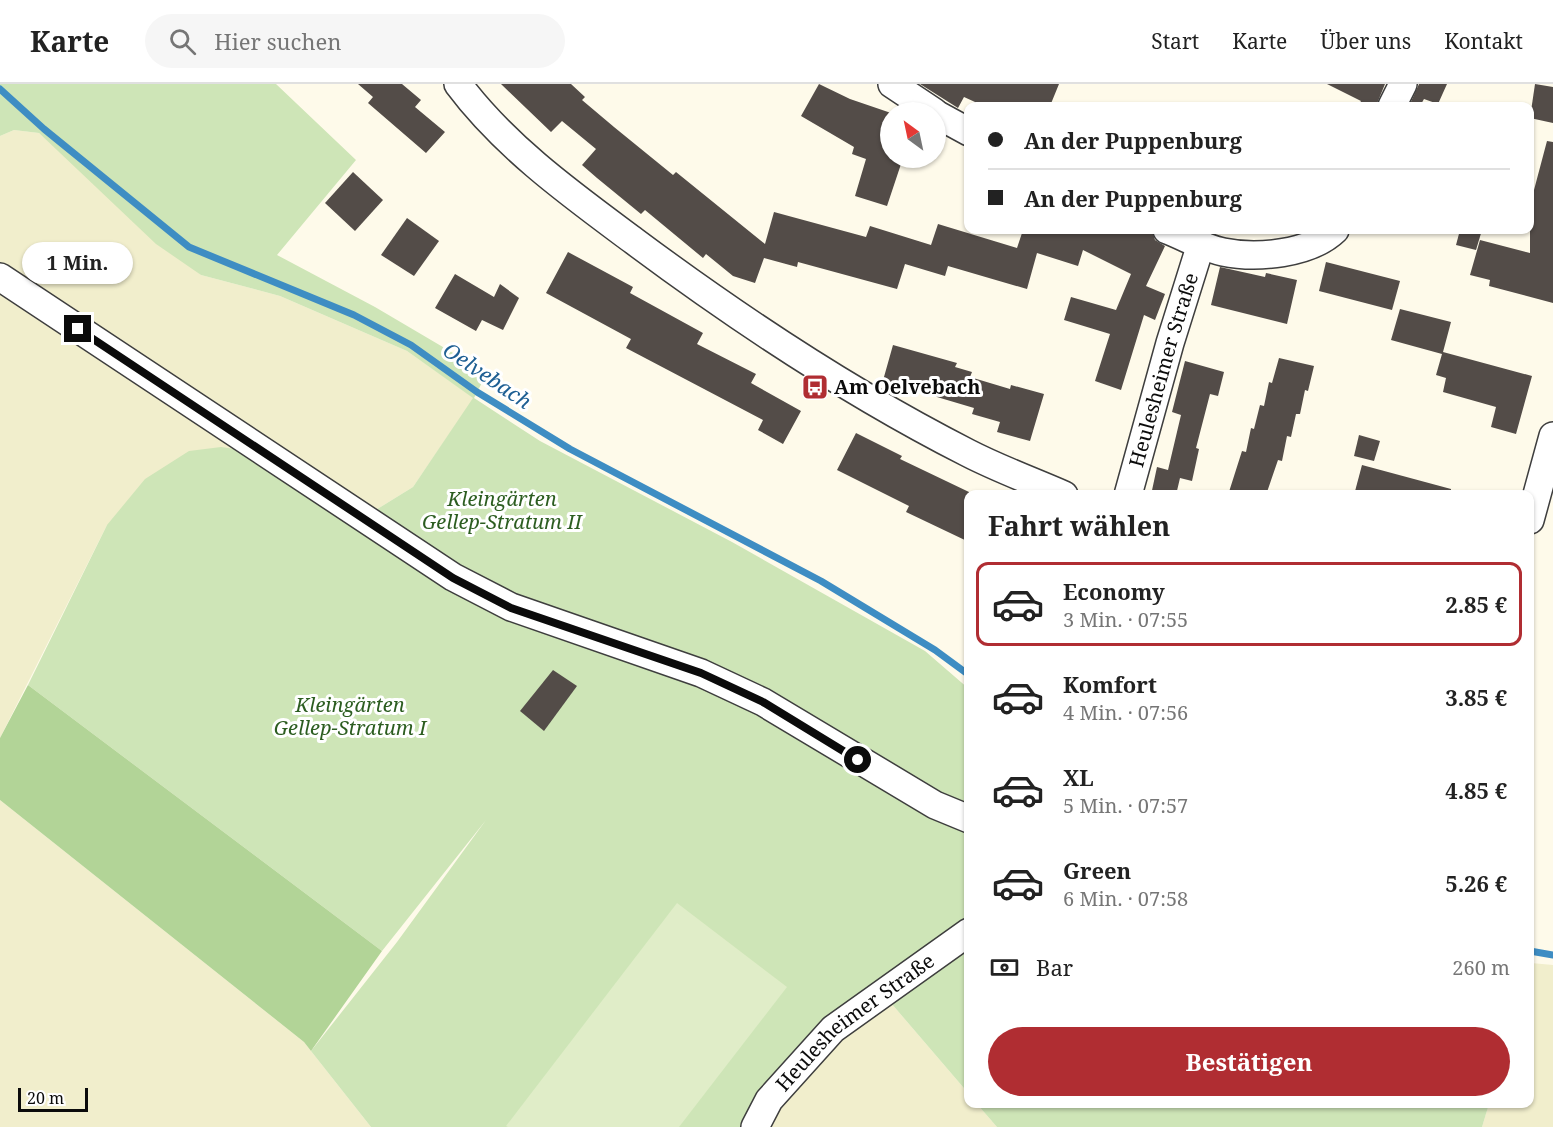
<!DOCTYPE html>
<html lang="de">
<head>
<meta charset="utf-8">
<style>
	:root { --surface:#fff; --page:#f6f6f6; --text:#222; --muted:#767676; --line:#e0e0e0; --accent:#b02d32 }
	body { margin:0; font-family:"Noto Serif",serif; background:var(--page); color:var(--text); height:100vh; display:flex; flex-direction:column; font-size:22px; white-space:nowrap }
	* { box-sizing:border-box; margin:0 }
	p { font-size:20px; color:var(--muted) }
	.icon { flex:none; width:33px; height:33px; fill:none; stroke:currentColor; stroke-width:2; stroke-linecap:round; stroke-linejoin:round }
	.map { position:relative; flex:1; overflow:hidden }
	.side { position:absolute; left:964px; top:406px; width:570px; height:618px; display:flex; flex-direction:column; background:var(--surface); border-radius:12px; box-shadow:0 2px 4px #0004 }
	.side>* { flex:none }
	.hud { position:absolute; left:964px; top:18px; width:570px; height:132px; border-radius:12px; box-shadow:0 2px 4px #0004; display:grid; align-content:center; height:132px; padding:0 24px; background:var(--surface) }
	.needle { width:39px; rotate:327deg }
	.fabs { position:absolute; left:880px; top:18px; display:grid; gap:12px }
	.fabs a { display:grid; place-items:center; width:66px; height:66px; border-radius:50%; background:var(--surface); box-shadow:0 2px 4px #0004; font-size:30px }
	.scale { position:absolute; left:18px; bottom:15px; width:70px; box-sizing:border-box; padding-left:6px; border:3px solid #0b0b0b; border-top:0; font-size:16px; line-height:21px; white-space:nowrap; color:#0b0b0b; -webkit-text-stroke:4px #fff; paint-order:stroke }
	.end { position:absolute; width:27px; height:27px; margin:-14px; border:8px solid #0b0b0b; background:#fff; box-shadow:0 0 0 3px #fff }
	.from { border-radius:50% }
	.bubble { position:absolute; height:42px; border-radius:21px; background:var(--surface); box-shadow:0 2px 4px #0004; font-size:20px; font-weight:700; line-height:42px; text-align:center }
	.hud b { display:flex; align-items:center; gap:21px; height:57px; font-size:22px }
	.hud b+b { border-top:2px solid var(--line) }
	.hud i { width:15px; height:15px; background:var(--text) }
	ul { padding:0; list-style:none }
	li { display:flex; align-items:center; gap:18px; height:84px; margin:0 12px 9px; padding:0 12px; border:3px solid transparent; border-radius:12px }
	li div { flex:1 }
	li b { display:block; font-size:22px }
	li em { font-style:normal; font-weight:700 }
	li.active { border-color:var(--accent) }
	li>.icon { width:54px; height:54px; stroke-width:1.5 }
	h2 { padding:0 24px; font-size:27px; line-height:72px }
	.pay { display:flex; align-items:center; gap:15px; height:66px; padding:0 24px; font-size:22px }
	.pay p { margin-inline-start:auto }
	.primary-button { display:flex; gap:12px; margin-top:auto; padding:12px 24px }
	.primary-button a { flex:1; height:69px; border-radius:36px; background:var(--accent); color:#fff; font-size:24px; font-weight:700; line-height:69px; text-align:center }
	header { display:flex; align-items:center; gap:36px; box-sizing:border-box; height:84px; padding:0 30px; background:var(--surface); border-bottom:2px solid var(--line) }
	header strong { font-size:28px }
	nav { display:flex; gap:33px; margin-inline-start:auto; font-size:21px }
	.search { width:420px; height:54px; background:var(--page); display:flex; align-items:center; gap:15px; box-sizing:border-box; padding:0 21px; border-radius:33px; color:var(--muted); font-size:22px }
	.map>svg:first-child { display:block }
	.farmland { fill:#f1eecc }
	.green { fill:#cee5b7 }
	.forest { fill:#b2d497 }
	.pitch { fill:#e0edc8 }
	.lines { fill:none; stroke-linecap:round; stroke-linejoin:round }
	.stream { stroke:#3e8dc3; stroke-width:7 }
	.building { fill:#534c48 }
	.minor-casing { stroke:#3e3e3e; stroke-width:30 }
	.minor { stroke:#fff; stroke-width:27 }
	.route { stroke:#0b0b0b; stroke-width:8 }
	.labels { text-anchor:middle; stroke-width:6; stroke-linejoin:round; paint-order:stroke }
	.street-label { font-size:20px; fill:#0b0b0b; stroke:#fff }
	.poi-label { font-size:20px; font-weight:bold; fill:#0b0b0b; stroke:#fff; text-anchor:start }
	.park-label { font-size:20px; font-style:italic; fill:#2c5d20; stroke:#fff }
	.water-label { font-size:21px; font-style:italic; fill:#1e5f93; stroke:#fff }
</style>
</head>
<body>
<header>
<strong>Karte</strong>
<div class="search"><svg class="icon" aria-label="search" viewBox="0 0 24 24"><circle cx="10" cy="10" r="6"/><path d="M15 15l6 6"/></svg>Hier suchen</div>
<nav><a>Start</a><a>Karte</a><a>Über uns</a><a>Kontakt</a></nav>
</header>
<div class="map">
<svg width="1553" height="1043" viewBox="0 0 1553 1043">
	<rect width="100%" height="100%" fill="#fefaea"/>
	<g class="farmland">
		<path d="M14 46 39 49 201 191 280 212 407 267 474 314 413 403 366 432 107 441 0 654V52Z"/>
		<path d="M0 716 304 958 371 1043H0Z"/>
		<path d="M1531 879 1553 881V1043H1482L1489 1020H1530Z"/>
		<path d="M879 905 969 1010V1020H977L997 1043H743L758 1016 807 953Z"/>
	</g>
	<g class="green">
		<path d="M0 0H276L356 76 277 171 375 223 487 289 474 314 540 357 732 458 925 567 969 605V1010L879 905 807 953 758 1016 743 1043H371L311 967 397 858 486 736 382 867 28 601 107 441 145 395 189 367 221 363 250 367 519 521 366 432 413 403 473 314 407 267 280 212 201 191 156 160 39 49 14 46 0 52Z"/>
		<path d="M977 1020H1489L1482 1043H997Z"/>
	</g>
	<path class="forest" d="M28 601 382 867 311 967 304 958 0 716V654Z"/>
	<path class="pitch" d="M677 819 787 903 679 1043H508L506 1042Z"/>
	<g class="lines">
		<g class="stream">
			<path d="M0 5 44 45 189 163 354 231 411 261 477 308 570 365 821 497 935 566 969 591"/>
			<path d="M1530 867 1553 871"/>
		</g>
	</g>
	<g class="building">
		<path d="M358 0H402L421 16 415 23 445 48 426 69 368 19 373 13Z"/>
		<path d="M501 0H571L585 13 582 16 614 43 673 91 676 88 765 160 774 128 866 153 870 142 931 161 938 140 1017 164 1023 146H1152L1155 156 1165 162 1146 202 1165 210 1155 236 1144 231 1121 306 1095 297 1110 250 1064 236 1071 213 1116 226 1131 190 1083 166 1078 182 1037 169 1027 205 948 182 945 192 905 180 897 205 798 178 797 183 764 174 755 199 733 192 706 170 703 174 645 126 641 130 597 94 582 81 596 65 562 37 551 48Z"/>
		<path d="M819 0 850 15 891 29V74H903L887 122 855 112 866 75 852 70 854 63 801 32Z"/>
		<path d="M920 0H1059L1050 22H973L975 18 964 13 958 24Z"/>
		<path d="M1327 0H1385L1376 22H1358L1361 17Z"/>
		<path d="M1419 0H1447L1438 20 1424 15 1420 22H1409Z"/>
		<path d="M1535 0 1553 3V39L1530 34Z"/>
		<path d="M1547 57 1553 58V219L1489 202 1490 196 1470 191 1480 156 1530 169V121Z"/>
		<path d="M353 88 383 116 355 147 325 119Z"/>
		<path d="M407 134 439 157 414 192 381 171Z"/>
		<path d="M1460 146H1482L1476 166 1456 161Z"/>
		<path d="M568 168 633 203 630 209 703 249 697 260 756 290 751 299 801 327 783 360 758 346 763 336 626 264 631 255 546 209Z"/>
		<path d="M1326 178 1400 197 1392 226 1319 207Z"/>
		<path d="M1220 183 1265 193 1266 189 1297 196 1287 240 1211 221Z"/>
		<path d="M455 190 494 213 500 200 519 214 503 246 482 236 476 247 435 224Z"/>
		<path d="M1400 225 1451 238 1443 268 1532 292 1516 350 1491 343 1496 323 1443 308 1446 294 1436 291 1442 270 1391 256Z"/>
		<path d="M893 261 957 279 955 283 972 288 970 293 1010 305 1011 301 1044 310 1030 357 997 348 1000 338 972 330 974 324 900 302 899 305 882 300Z"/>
		<path d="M1279 274 1314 282 1308 307 1305 306 1300 330H1296L1291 353 1287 352 1282 377 1278 376 1266 411H1228L1242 367 1246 368 1251 344 1254 345 1260 321 1264 322 1269 298 1272 299Z"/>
		<path d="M1185 277 1224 288 1218 312 1210 310 1196 364 1199 365 1192 397 1180 394 1176 411H1151L1157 383 1168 386 1181 331 1172 328Z"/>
		<path d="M856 349 902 372 900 375 969 408V458L906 428 909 422 837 386Z"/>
		<path d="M1359 351 1380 357 1374 377 1354 372Z"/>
		<path d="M1362 381 1451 405V411H1354Z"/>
		<path d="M553 586 577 602 544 647 520 627Z"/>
	</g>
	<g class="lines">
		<defs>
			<g id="minor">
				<path d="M458 0C505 63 572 111 634 157 740 236 850 309 968 369 999 385 1032 397 1064 411"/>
				<path d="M892 0 934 28"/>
				<path d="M1392 22 1403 0"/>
				<path d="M936 30 969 48"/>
				<path d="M1167 146C1185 153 1204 164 1223 168 1257 175 1310 170 1335 146"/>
				<path d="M0 193 453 493 511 523 701 589 763 618 935 721 969 735"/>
				<path id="s1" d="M1128 411 1170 259 1201 160"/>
				<path d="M1530 436 1553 352"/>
				<path id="s2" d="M755 1043 769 1016 833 945 969 848"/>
			</g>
		</defs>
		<use href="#minor" class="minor-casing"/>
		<use href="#minor" class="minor"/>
	</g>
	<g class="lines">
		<path class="route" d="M78 245 453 494 511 524 701 589 763 618 858 676"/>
	</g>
	<defs>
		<symbol id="bus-square" viewBox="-11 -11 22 22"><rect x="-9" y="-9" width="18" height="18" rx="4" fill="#b02d32" stroke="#fff"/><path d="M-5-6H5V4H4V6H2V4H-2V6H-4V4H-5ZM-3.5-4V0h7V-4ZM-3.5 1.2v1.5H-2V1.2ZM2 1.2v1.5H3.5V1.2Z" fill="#fff"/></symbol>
	</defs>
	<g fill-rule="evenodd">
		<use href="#bus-square" x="800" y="288" width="30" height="30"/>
	</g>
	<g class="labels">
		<g class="street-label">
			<text dy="7" stroke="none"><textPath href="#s1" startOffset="130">Heulesheimer Straße</textPath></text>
			<text dy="7" stroke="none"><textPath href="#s2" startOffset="147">Heulesheimer Straße</textPath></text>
		</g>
		<g class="poi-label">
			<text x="834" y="310">Am Oelvebach</text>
		</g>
		<g class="park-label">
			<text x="502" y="422">Kleingärten<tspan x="502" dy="23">Gellep-Stratum II</tspan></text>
			<text x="350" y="628">Kleingärten<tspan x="350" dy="23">Gellep-Stratum I</tspan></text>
		</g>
		<g class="water-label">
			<text transform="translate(487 292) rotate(34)" y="7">Oelvebach</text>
		</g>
	</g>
</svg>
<div class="fabs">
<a><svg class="needle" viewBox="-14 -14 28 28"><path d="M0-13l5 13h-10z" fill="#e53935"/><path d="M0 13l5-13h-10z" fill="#767676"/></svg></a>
</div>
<div class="scale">20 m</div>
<i class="end from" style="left:858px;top:676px"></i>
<i class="end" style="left:78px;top:245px"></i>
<div class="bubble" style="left:22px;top:158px;width:111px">1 Min.</div>
<div class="hud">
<b><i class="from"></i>An der Puppenburg</b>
<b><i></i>An der Puppenburg</b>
</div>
<section class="side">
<h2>Fahrt wählen</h2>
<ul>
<li class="active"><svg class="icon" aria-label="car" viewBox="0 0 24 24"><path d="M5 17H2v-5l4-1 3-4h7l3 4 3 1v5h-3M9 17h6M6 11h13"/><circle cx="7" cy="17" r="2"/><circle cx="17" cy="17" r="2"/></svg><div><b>Economy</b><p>3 Min. · 07:55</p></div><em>2.85 €</em></li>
<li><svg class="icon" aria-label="car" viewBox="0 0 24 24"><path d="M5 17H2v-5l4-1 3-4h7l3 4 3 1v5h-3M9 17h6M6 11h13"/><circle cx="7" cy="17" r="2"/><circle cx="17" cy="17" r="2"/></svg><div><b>Komfort</b><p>4 Min. · 07:56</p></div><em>3.85 €</em></li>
<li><svg class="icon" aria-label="car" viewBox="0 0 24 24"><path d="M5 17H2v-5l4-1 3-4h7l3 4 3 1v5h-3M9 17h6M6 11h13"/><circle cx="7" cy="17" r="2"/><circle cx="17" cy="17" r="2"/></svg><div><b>XL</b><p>5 Min. · 07:57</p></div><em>4.85 €</em></li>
<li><svg class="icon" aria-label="car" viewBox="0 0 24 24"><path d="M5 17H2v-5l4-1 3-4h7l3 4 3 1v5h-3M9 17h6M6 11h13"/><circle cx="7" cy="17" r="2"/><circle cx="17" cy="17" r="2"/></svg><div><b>Green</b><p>6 Min. · 07:58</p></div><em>5.26 €</em></li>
</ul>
<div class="pay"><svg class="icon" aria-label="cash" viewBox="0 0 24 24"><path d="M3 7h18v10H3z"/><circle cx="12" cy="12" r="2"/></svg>Bar<p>260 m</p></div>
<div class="primary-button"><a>Bestätigen</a></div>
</section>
</div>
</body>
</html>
